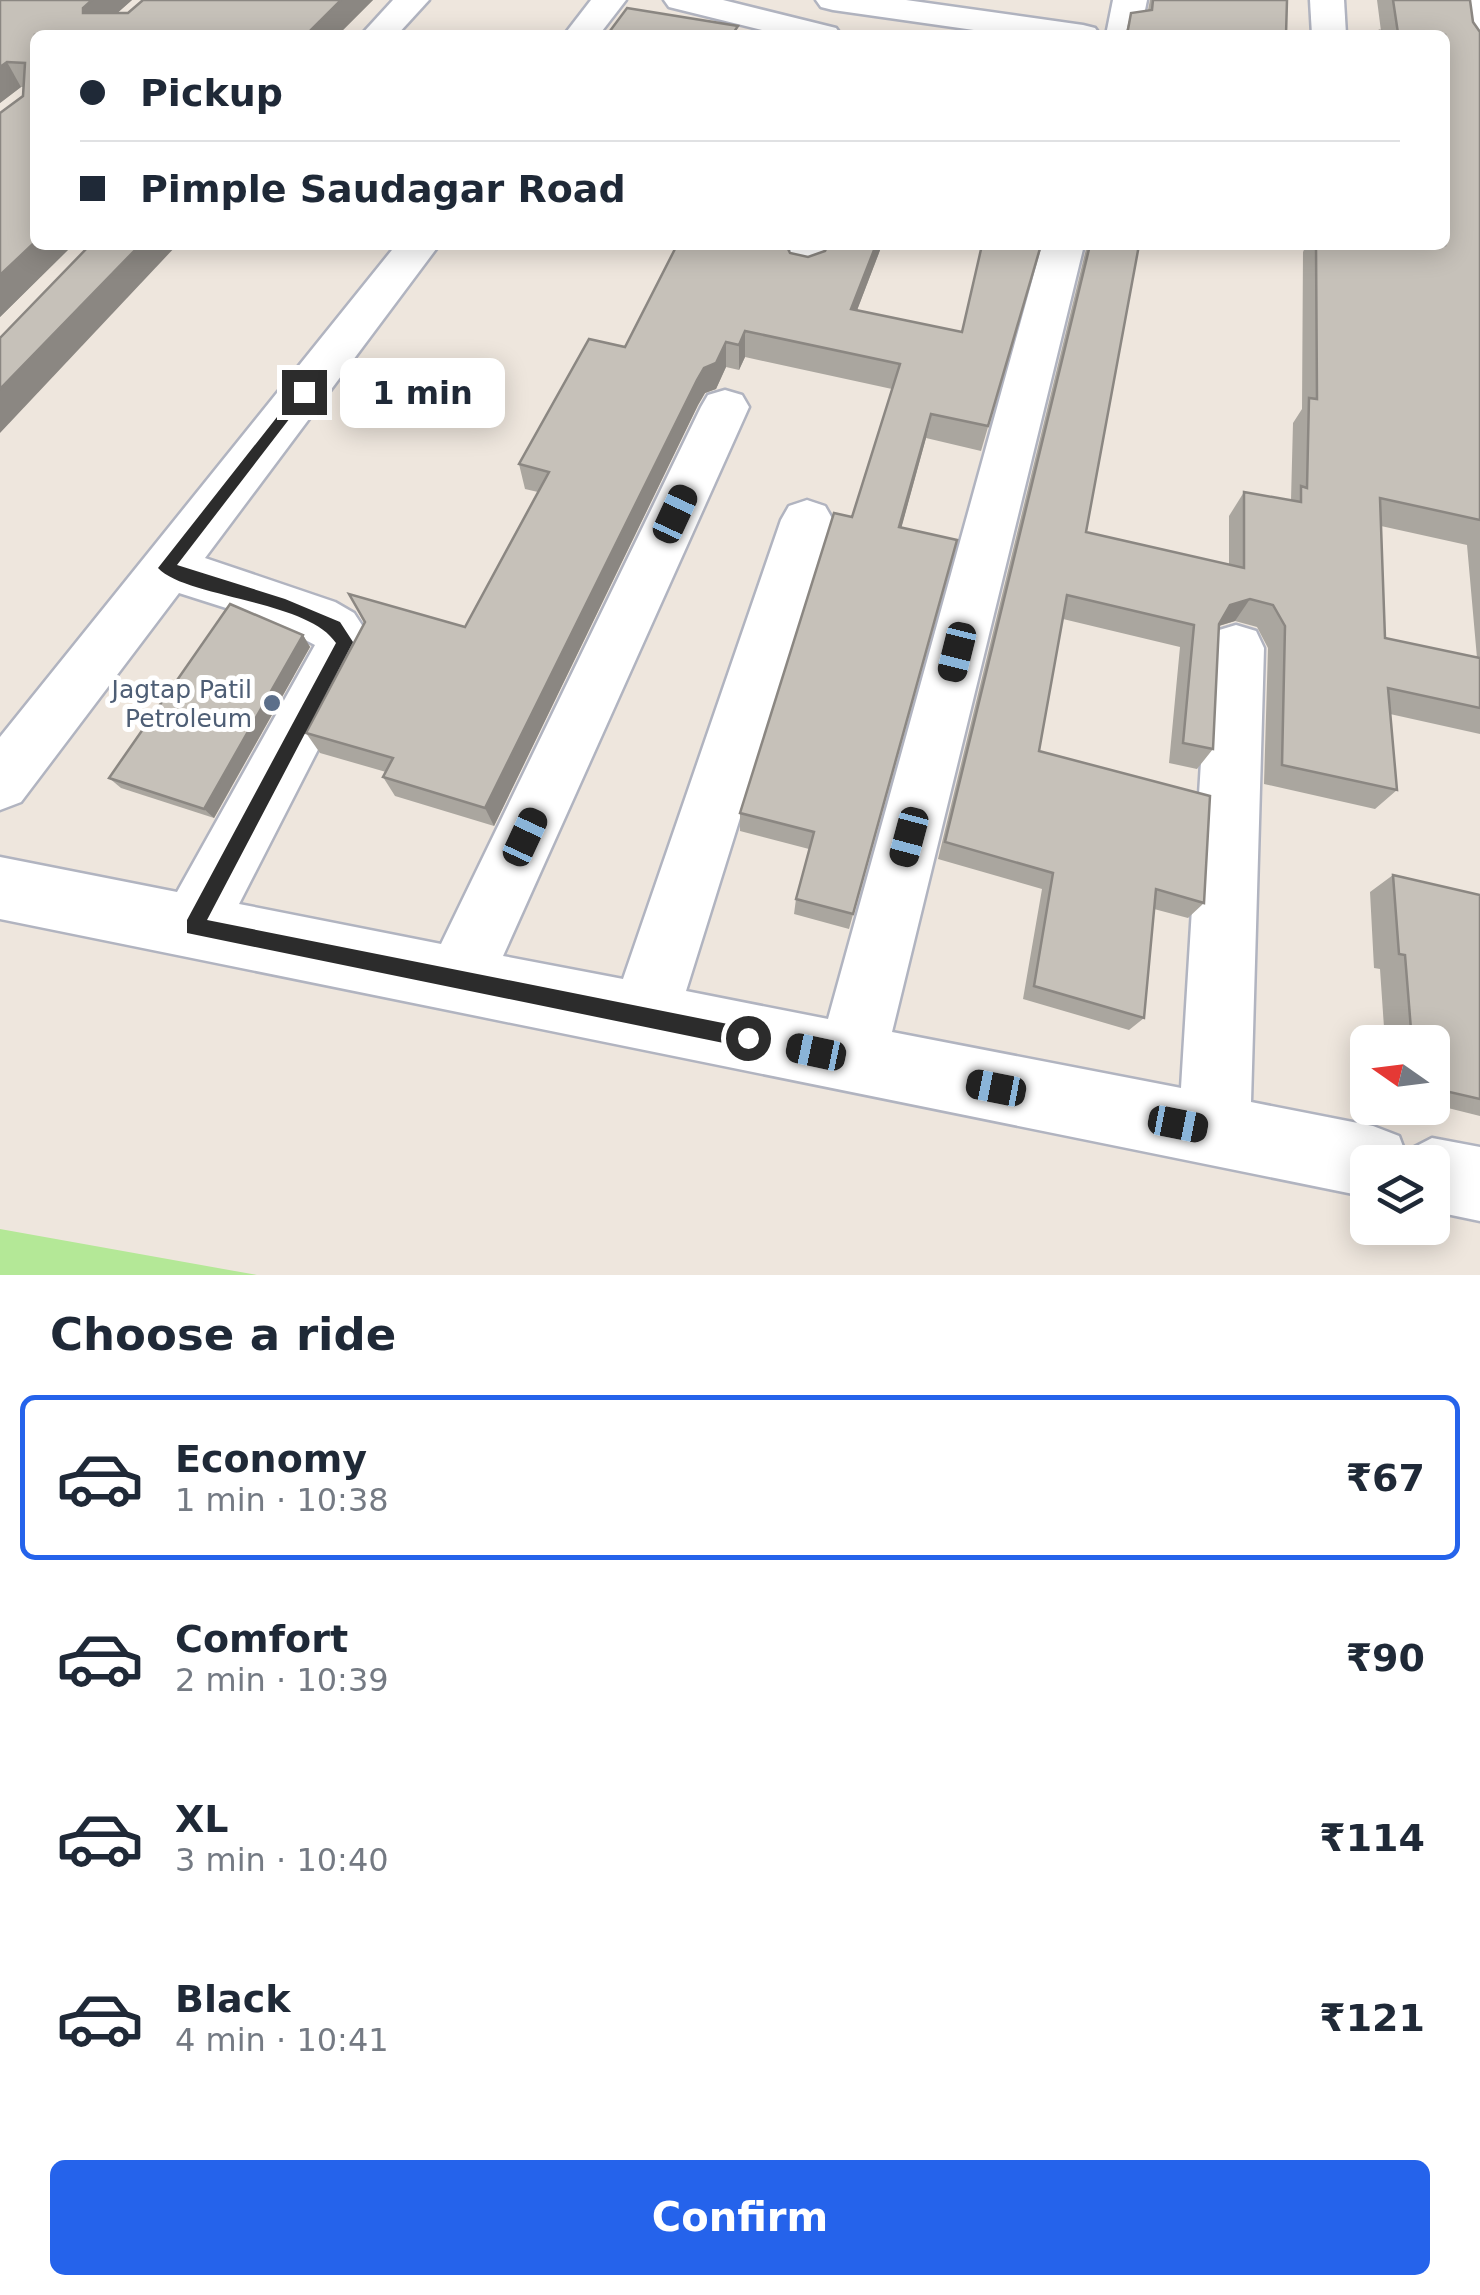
<!DOCTYPE html>
<html lang="en">
<head>
<meta charset="utf-8">
<style>
	:root { --surface:#fff; --page:#f6f6f7; --text:#1f2937; --muted:#747a83; --line:#e0e1e3; --accent:#2563eb }
	body { margin:0; font-family:"DejaVu Sans",sans-serif; background:var(--page); color:var(--text); height:100vh; display:flex; flex-direction:column; font-size:38px; white-space:nowrap }
	* { box-sizing:border-box; margin:0 }
	p { font-size:32px; color:var(--muted) }
	.icon { flex:none; width:55px; height:55px; fill:none; stroke:currentColor; stroke-width:2; stroke-linecap:round; stroke-linejoin:round }
	.map { position:relative; height:1275px; overflow:hidden }
	.side { display:flex; flex-direction:column; background:var(--surface); flex:1 }
	.side>* { flex:none }
	.banner { position:absolute; left:30px; top:30px; width:1420px; height:220px; border-radius:15px; box-shadow:0 5px 25px #0003; display:grid; align-content:center; height:220px; padding:0 50px; background:var(--surface) }
	.needle { width:65px; rotate:284deg }
	.tools { position:absolute; left:1350px; top:1025px; display:grid; gap:20px }
	.tools a { display:grid; place-items:center; width:100px; height:100px; border-radius:15px; background:var(--surface); box-shadow:0 5px 25px #0003; font-size:50px }
	.end { position:absolute; width:45px; height:45px; margin:-22px; border:12px solid #2c2c2c; background:#fff; box-shadow:0 0 0 5px #fff }
	.from { border-radius:50% }
	.bubble { position:absolute; height:70px; border-radius:15px; background:var(--surface); box-shadow:0 5px 25px #0003; font-size:32px; font-weight:700; line-height:70px; text-align:center }
	.car { position:absolute; width:30px; height:60px; margin:-30px -15px; border-radius:12px; box-shadow:0 0 8px 2px #0007; background:linear-gradient(#222 24%,#8ab4d8 0 40%,#222 0 76%,#8ab4d8 0 86%,#222 0) }
	.banner b { display:flex; align-items:center; gap:35px; height:95px; font-size:38px }
	.banner b+b { border-top:2px solid var(--line) }
	.banner i { width:25px; height:25px; background:var(--text) }
	ul { padding:0; list-style:none }
	li { display:flex; align-items:center; gap:30px; height:165px; margin:0 20px 15px; padding:0 30px; border:5px solid transparent; border-radius:15px }
	li div { flex:1 }
	li b { display:block; font-size:38px }
	li em { font-style:normal; font-weight:700 }
	li.current { border-color:var(--accent) }
	li>.icon { width:90px; height:90px; stroke-width:1.5 }
	h2 { padding:0 50px; font-size:45px; line-height:120px }
	.button { display:flex; gap:20px; margin-top:auto; padding:20px 50px }
	.button a { flex:1; height:115px; border-radius:15px; background:var(--accent); color:#fff; font-size:40px; font-weight:700; line-height:115px; text-align:center }
	.map>svg:first-child { display:block }
	.green { fill:#b4e897 }
	.lines { fill:none; stroke-linecap:round; stroke-linejoin:round }
	.minor-casing { stroke:#b1b4c0; stroke-width:5 }
	.minor { fill:#fff; fill-rule:evenodd }
	.wall { fill:#aaa69f; fill-rule:evenodd }
	.shaded-wall { fill:#8b8782 }
	.building { fill:#c6c1b9; stroke:#8b8782; stroke-width:2.5 }
	.route { fill:#2c2c2c }
	.service-dot { fill:#5c6f8a; stroke:#fff; stroke-width:4 }
	.labels { text-anchor:middle; stroke-width:10; stroke-linejoin:round; paint-order:stroke }
	.service-label { font-size:25px; fill:#4e5e75; stroke:#fff; text-anchor:end }
</style>
</head>
<body>
<div class="map">
<svg width="1480" height="1275" viewBox="0 0 1480 1275">
	<rect width="100%" height="100%" fill="#eee6dd"/>
	<path class="green" d="M0 1229 257 1275H0Z"/>
	<g class="lines">
		<defs>
			<g id="minor">
				<path d="M393 0H429L397 35H361Z"/>
				<path d="M591 0H626L599 35H564Z"/>
				<path d="M664 0H723L836 28 841 35H782L669 7Z"/>
				<path d="M816 0H906L1083 25 1095 28 1100 35H1009L833 10 821 7Z"/>
				<path d="M1113 0H1147L1140 35H1106Z"/>
				<path d="M1310 0H1344L1346 35H1312Z"/>
				<path d="M1457 0H1480V59L1467 56 1462 48Z"/>
				<path d="M396 245H439L205 558 335 602 354 613 373 642 239 904 441 944 701 407 708 395 725 390 742 395 749 407 503 956 623 979 781 520 789 506 807 500 825 506 833 520 686 991 828 1019 1042 245H1084L892 1032 1181 1088 1208 648 1216 631 1236 625 1256 631 1264 648 1251 1102 1373 1126 1399 1136 1405 1152 1432 1138 1480 1147V1221L1432 1211V1162H1368V1197L0 919V857L177 892 315 645 273 623 179 593 21 802 0 810V737Z"/>
				<path d="M793 245H835L820 275 805 279 790 275 784 265Z"/>
			</g>
		</defs>
		<use href="#minor" class="minor-casing"/>
		<use href="#minor" class="minor"/>
	</g>
	<g class="wall">
		<path d="M0 0H132L117 13 373 0 338 35H35V245H73L0 317 23 87H21L0 103Z"/>
		<path d="M1150 0H1287L1286 35H1125L1131 13 1148 10Z"/>
		<path d="M1377 0H1470L1473 22 1480 32V734L1390 714 1397 790 1375 809 1264 784 1268 648 1257 627 1235 621 1219 626 1213 749 1197 769 1169 763 1180 647 1063 619 1039 751 1204 903 1188 918 1154 909 1144 1018 1129 1030 1023 999 1042 889 938 859 1087 245H1139L1086 532 1229 565V516L1244 492 1291 500 1293 423 1302 409 1303 252 1306 245H1445V35H1378L1381 31ZM1381 526 1467 545 1477 658 1385 638Z"/>
		<path d="M882 245 857 310 962 332 1041 245 981 451 926 438 901 528 957 540 849 929 794 914 796 899 809 849 740 831V813L852 517 892 389 745 357 739 370 726 367 716 389 705 393 698 405 494 826 395 796 383 777 386 772 320 753 306 733 364 623 349 594 465 627 538 492 525 489 519 464 625 347 788 249 790 253 808 257Z"/>
		<path d="M303 635 310 647 214 818 121 788 109 778Z"/>
		<path d="M1393 875 1480 895V1116L1432 1104V1042H1385L1380 969 1374 968 1370 892Z"/>
	</g>
	<g class="shaded-wall">
		<path d="M92 0H132L96 32 83 13V8Z"/>
		<path d="M341 0H373L338 35H306Z"/>
		<path d="M7 62 21 87 0 103V67Z"/>
		<path d="M35 242V245H73L0 317V275Z"/>
		<path d="M140 245H177L0 433V389Z"/>
		<path d="M876 245H882L848 334 851 309Z"/>
		<path d="M745 331V357L739 370V345Z"/>
		<path d="M726 342V367L716 389 705 393 698 405 494 826 485 808 697 380 704 368Z"/>
		<path d="M931 414 926 438 895 551 899 527Z"/>
		<path d="M1250 599 1235 621 1215 627 1230 605Z"/>
		<path d="M303 635 310 647 214 818 204 809Z"/>
	</g>
	<g class="building">
		<path d="M0 0H92L83 8V13H128L143 0H341L306 35H35V242L0 275V113L23 96 25 63 7 62 0 67Z"/>
		<path d="M1153 0H1287L1286 35H1127L1131 13 1152 10Z"/>
		<path d="M1393 0H1470L1473 22 1480 32V520L1380 498 1385 638 1480 658V708L1388 688 1397 790 1282 765 1285 626 1273 605 1250 599 1230 605 1219 624 1213 749 1183 743 1194 625 1067 595 1039 751 1210 796 1204 903 1156 889 1144 1018 1034 986 1053 873 945 842 1090 245H1139L1086 532 1244 568V492L1301 502V486L1307 488 1309 398 1317 399 1316 245H1445V35H1380V31L1398 33Z"/>
		<path d="M627 8 738 26 732 35H607Z"/>
		<path d="M90 245H140L0 389V338Z"/>
		<path d="M677 245H786L790 253 808 257 825 251 828 245H876L851 309 962 332 982 245H1041L988 426 931 414 899 527 957 540 853 914 796 899 814 832 740 813 834 513 852 517 900 364 745 331 739 345 726 342 716 363 704 368 697 380 485 808 383 777 393 758 306 733 365 622 349 594 465 627 549 472 519 464 589 339 625 347Z"/>
		<path d="M230 604 303 635 204 809 109 778Z"/>
		<path d="M1393 875 1480 895V1099L1432 1088V1042H1412L1405 955 1399 954Z"/>
	</g>
	<path class="route" d="M299 389 310 392 177 565 285 599 340 622 353 642 207 920 748 1028 758 1038 755 1045 748 1048 187 933V920L336 643C308 600 186 598 158 568Z"/>
	<circle class="service-dot" cx="272" cy="703" r="10"/>
	<g class="labels">
		<g class="service-label">
			<text x="252" y="698">Jagtap Patil<tspan x="252" dy="29">Petroleum</tspan></text>
		</g>
	</g>
</svg>
<div class="tools">
<a><svg class="needle" viewBox="-14 -14 28 28"><path d="M0-13l5 13h-10z" fill="#e53935"/><path d="M0 13l5-13h-10z" fill="#747a83"/></svg></a>
<a><svg class="icon" aria-label="layers" viewBox="0 0 24 24"><path d="M12 4l9 5-9 5-9-5zM3 14l9 5 9-5"/></svg></a>
</div>
<i class="end from" style="left:748px;top:1038px"></i>
<i class="end" style="left:304px;top:392px"></i>
<div class="bubble" style="left:340px;top:358px;width:165px">1 min</div>
<i class="car" style="left:675px;top:514px;rotate:25deg"></i>
<i class="car" style="left:957px;top:652px;rotate:194deg"></i>
<i class="car" style="left:525px;top:837px;rotate:25deg"></i>
<i class="car" style="left:909px;top:837px;rotate:195deg"></i>
<i class="car" style="left:816px;top:1052px;rotate:282deg"></i>
<i class="car" style="left:996px;top:1088px;rotate:281deg"></i>
<i class="car" style="left:1178px;top:1124px;rotate:101deg"></i>
<div class="banner">
<b><i class="from"></i>Pickup</b>
<b><i></i>Pimple Saudagar Road</b>
</div>
</div>
<section class="side">
<h2>Choose a ride</h2>
<ul>
<li class="current"><svg class="icon" aria-label="car" viewBox="0 0 24 24"><path d="M5 17H2v-5l4-1 3-4h7l3 4 3 1v5h-3M9 17h6M6 11h13"/><circle cx="7" cy="17" r="2"/><circle cx="17" cy="17" r="2"/></svg><div><b>Economy</b><p>1 min · 10:38</p></div><em>₹67</em></li>
<li><svg class="icon" aria-label="car" viewBox="0 0 24 24"><path d="M5 17H2v-5l4-1 3-4h7l3 4 3 1v5h-3M9 17h6M6 11h13"/><circle cx="7" cy="17" r="2"/><circle cx="17" cy="17" r="2"/></svg><div><b>Comfort</b><p>2 min · 10:39</p></div><em>₹90</em></li>
<li><svg class="icon" aria-label="car" viewBox="0 0 24 24"><path d="M5 17H2v-5l4-1 3-4h7l3 4 3 1v5h-3M9 17h6M6 11h13"/><circle cx="7" cy="17" r="2"/><circle cx="17" cy="17" r="2"/></svg><div><b>XL</b><p>3 min · 10:40</p></div><em>₹114</em></li>
<li><svg class="icon" aria-label="car" viewBox="0 0 24 24"><path d="M5 17H2v-5l4-1 3-4h7l3 4 3 1v5h-3M9 17h6M6 11h13"/><circle cx="7" cy="17" r="2"/><circle cx="17" cy="17" r="2"/></svg><div><b>Black</b><p>4 min · 10:41</p></div><em>₹121</em></li>
</ul>
<div class="button"><a>Confirm</a></div>
</section>
</body>
</html>
